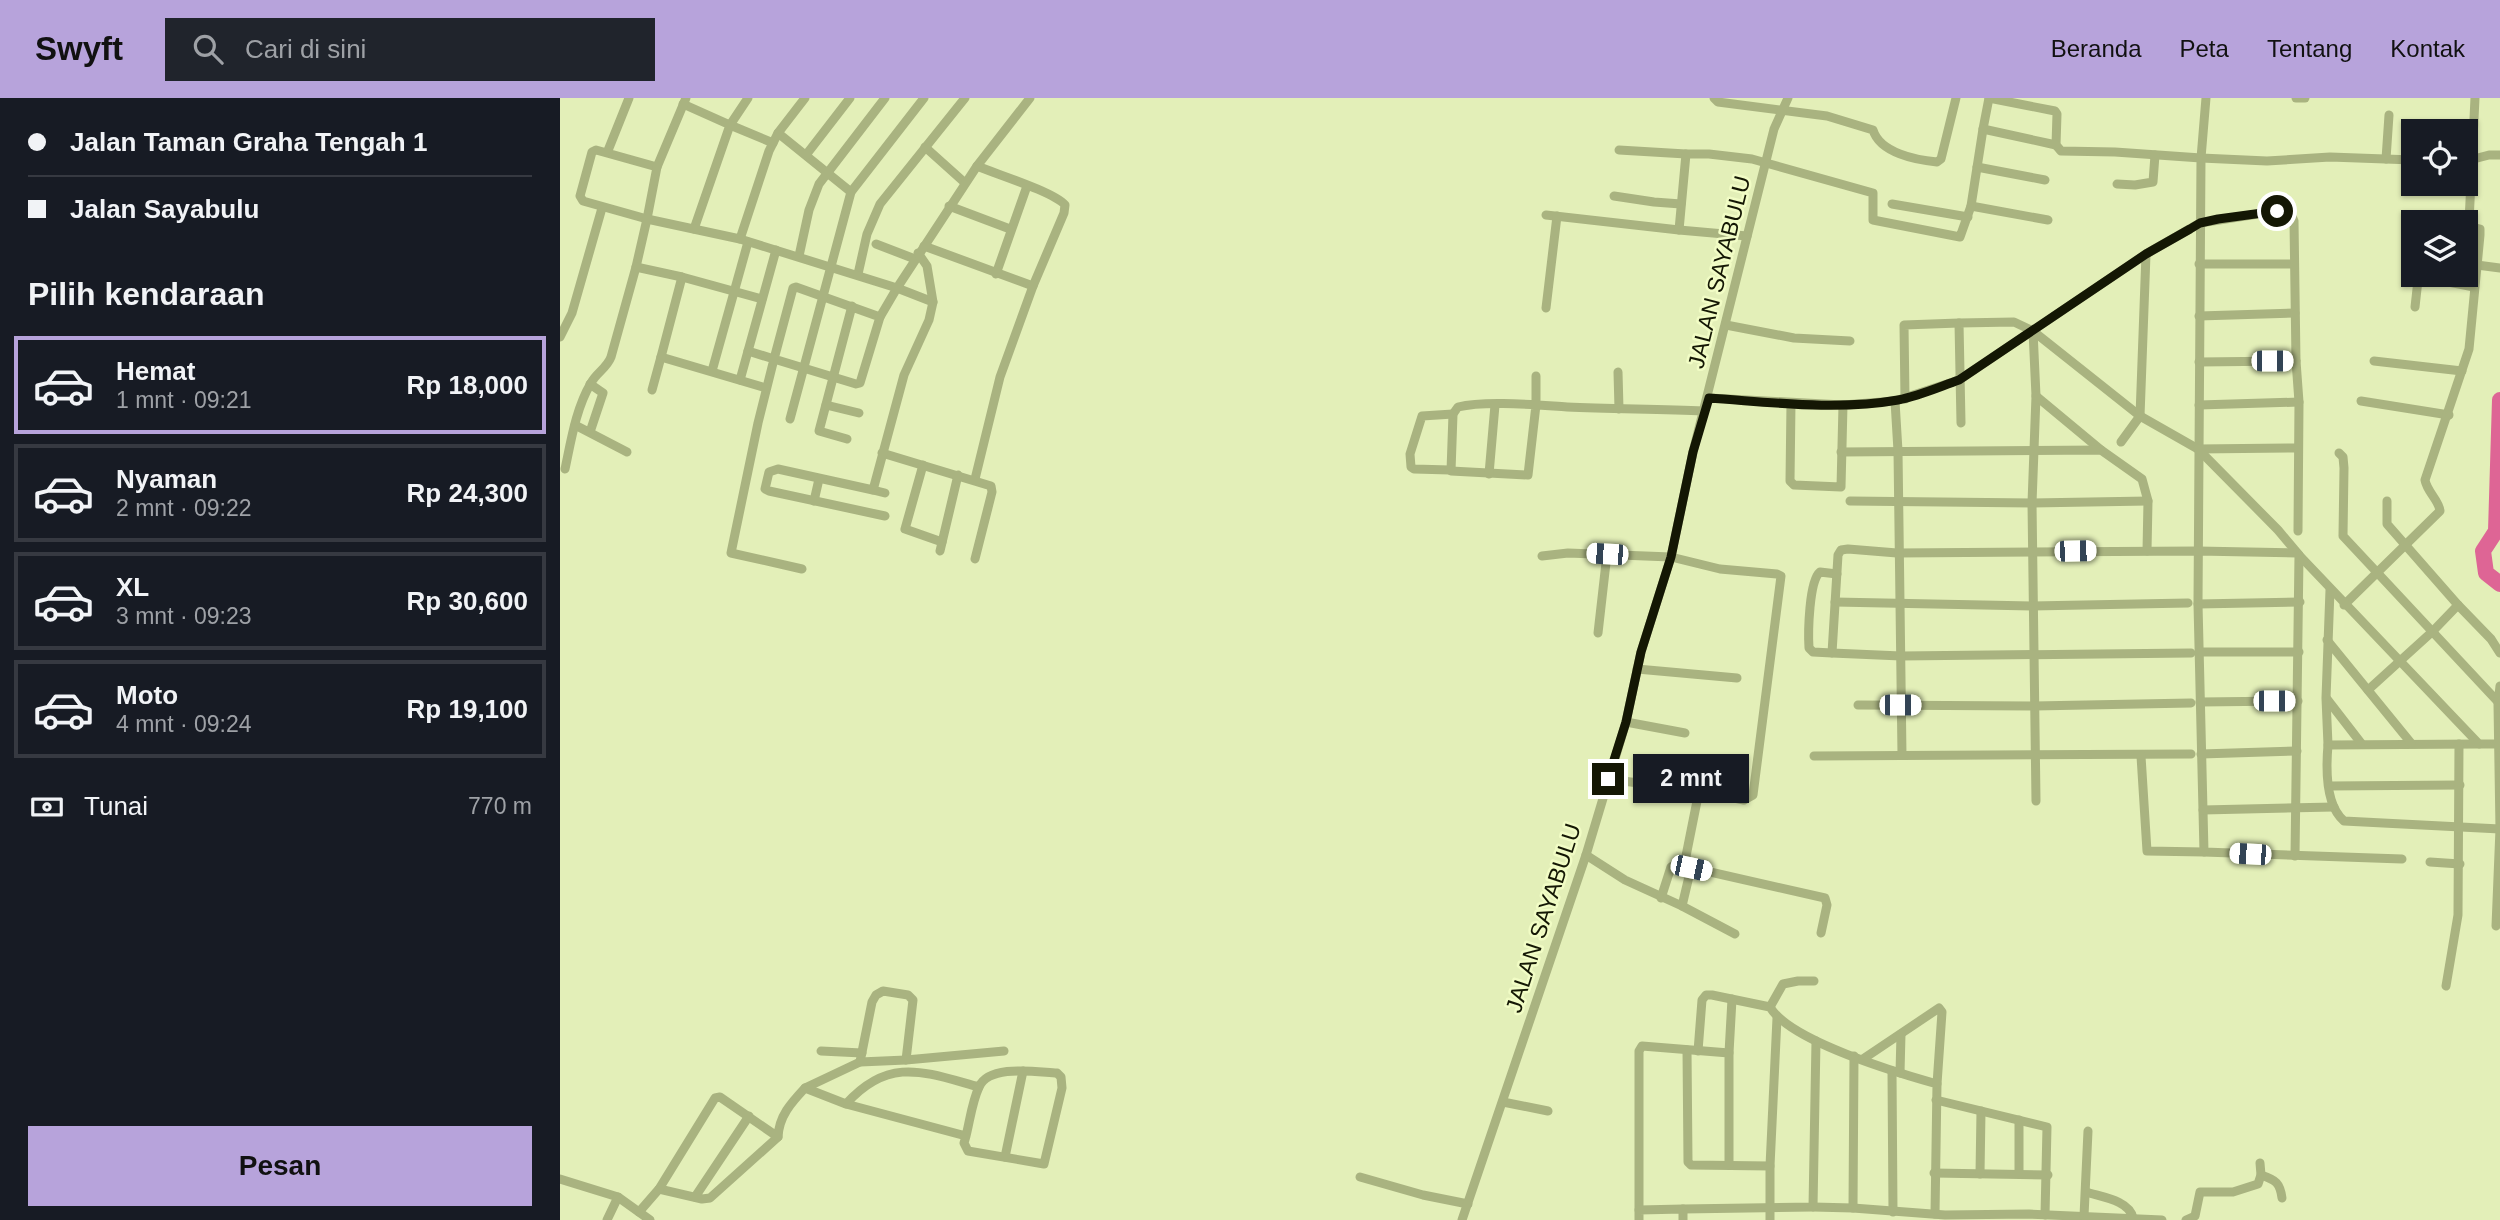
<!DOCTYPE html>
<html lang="id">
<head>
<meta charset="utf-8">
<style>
	:root { --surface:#171b24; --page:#20242c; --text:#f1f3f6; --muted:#9ea1a6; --line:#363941; --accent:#b7a3db }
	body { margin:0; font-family:Helvetica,sans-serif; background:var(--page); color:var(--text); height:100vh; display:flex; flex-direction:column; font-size:26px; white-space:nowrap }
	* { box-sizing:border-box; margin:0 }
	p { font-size:23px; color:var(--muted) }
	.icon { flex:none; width:38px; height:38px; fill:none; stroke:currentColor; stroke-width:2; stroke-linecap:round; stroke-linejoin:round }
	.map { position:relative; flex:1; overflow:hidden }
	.drawer { display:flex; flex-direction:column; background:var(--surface); width:560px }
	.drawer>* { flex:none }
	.top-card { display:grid; align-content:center; height:154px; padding:0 28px; background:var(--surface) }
	.controls { position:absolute; left:1841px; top:21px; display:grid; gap:14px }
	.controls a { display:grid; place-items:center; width:77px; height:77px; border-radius:0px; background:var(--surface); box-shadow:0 2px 5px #0004; font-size:35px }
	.end { position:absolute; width:32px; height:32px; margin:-16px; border:9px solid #141704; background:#fff; box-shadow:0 0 0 4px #fff }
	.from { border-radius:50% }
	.bubble { position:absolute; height:49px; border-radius:0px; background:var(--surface); box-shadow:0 2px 5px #0004; font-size:23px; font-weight:700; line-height:49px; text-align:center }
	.car { position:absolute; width:21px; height:42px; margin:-21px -10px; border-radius:9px; box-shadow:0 0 5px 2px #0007; background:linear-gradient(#fff 24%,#345 0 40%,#fff 0 76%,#345 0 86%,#fff 0) }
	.top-card b { display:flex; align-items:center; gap:24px; height:66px; font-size:26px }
	.top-card b+b { border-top:2px solid var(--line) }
	.top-card i { width:18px; height:18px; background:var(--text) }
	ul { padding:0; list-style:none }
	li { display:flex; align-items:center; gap:21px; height:98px; margin:0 14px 10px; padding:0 14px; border:4px solid var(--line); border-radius:0px }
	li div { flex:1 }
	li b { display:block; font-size:26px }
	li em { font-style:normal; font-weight:700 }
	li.selected { border-color:var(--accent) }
	li>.icon { width:63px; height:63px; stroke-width:1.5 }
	h2 { padding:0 28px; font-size:32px; line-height:84px }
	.pay { display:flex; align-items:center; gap:18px; height:77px; padding:0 28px; font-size:26px }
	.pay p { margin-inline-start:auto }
	.primary-button { display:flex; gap:14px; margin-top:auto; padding:14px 28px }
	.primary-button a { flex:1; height:80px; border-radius:0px; background:var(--accent); color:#111; font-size:28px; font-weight:700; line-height:80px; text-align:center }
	header { display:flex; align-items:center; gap:42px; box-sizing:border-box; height:98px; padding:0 35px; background:var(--accent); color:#111 }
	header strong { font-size:33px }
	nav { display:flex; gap:38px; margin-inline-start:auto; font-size:24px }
	.search { width:490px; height:63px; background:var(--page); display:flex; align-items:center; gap:18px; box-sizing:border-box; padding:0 24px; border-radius:0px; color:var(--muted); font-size:26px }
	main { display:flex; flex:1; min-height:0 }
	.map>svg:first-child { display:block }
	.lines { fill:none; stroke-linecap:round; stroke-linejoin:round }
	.river { stroke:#de6595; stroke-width:16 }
	.street { stroke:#a9b380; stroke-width:9 }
	.route { stroke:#141704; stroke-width:9 }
	.labels { text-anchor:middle; stroke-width:5; stroke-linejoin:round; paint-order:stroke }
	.street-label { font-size:23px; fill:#141704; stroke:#f1fcc5 }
</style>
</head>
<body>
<header>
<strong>Swyft</strong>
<div class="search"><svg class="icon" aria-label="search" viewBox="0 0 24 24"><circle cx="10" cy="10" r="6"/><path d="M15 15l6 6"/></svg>Cari di sini</div>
<nav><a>Beranda</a><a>Peta</a><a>Tentang</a><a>Kontak</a></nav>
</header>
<main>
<section class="drawer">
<div class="top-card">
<b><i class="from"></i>Jalan Taman Graha Tengah 1</b>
<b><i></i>Jalan Sayabulu</b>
</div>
<h2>Pilih kendaraan</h2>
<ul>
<li class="selected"><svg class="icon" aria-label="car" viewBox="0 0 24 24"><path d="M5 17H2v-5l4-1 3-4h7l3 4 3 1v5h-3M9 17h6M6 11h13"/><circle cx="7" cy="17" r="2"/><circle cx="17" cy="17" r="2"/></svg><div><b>Hemat</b><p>1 mnt · 09:21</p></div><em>Rp 18,000</em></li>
<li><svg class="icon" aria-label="car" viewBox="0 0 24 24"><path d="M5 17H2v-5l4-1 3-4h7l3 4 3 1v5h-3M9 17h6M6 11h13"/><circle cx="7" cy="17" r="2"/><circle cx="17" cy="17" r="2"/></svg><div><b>Nyaman</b><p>2 mnt · 09:22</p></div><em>Rp 24,300</em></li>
<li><svg class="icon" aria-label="car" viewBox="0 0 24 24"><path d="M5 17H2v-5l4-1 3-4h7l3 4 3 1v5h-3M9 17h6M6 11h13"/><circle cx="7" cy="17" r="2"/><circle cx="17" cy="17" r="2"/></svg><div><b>XL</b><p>3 mnt · 09:23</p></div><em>Rp 30,600</em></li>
<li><svg class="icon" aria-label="car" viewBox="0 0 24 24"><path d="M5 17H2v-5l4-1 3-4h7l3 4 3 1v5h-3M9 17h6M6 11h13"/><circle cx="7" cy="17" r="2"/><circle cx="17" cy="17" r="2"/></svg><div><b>Moto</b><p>4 mnt · 09:24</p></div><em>Rp 19,100</em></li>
</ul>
<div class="pay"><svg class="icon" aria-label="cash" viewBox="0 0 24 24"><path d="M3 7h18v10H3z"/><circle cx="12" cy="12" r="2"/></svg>Tunai<p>770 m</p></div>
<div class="primary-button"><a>Pesan</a></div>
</section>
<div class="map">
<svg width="1940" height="1122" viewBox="0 0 1940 1122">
	<rect width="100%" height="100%" fill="#e3efb8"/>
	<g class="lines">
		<path class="river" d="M1940 302 1936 433 1923 453 1926 475 1940 486"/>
		<g class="street">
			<path d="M188 0 170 27 213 45"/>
			<path d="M1154 0 1158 4 1267 18 1313 32C1320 55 1356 62 1377 64L1381 61 1396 0"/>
			<path d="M1429 0 1495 13 1497 16 1496 47 1501 53 1555 54 1641 60 1638 506 1644 754 1842 761"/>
			<path d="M1429 0 1423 31 1496 47"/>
			<path d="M1646 0 1641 60 1707 63 1770 59 1853 62"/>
			<path d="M1736 0H1745"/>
			<path d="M123 6 170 27 134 131"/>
			<path d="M218 35 291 94"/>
			<path d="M365 49 404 84"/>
			<path d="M1059 52 1126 56"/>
			<path d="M47 55 36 52 32 54 20 98 23 103 87 121 97 69 47 55 69 0"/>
			<path d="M246 57 290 0"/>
			<path d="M1826 61 1829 17"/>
			<path d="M1906 63 1929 57H1940"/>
			<path d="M417 68 470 0"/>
			<path d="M97 69 126 0"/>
			<path d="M1417 69 1485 82"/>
			<path d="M1557 86 1575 87 1593 84 1595 57"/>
			<path d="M1054 98 1094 104 1121 106"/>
			<path d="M1332 106 1408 119"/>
			<path d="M389 108 450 131"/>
			<path d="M1411 108 1488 122"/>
			<path d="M986 117 1119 132 1126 56H1149L1192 61 1313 95V122L1400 139 1411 108 1423 31"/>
			<path d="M1119 132 1187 138"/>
			<path d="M180 141 209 53 218 35 245 0"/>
			<path d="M316 146 355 161"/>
			<path d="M364 148 473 188"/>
			<path d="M239 158 249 112 259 86 325 0"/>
			<path d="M1639 166H1734"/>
			<path d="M1917 167 1940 170"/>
			<path d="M298 176 307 136 320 106 405 0"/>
			<path d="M436 176 467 88"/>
			<path d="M122 179 202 201"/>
			<path d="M236 189 320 219 300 285 296 286 214 261 233 190Z"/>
			<path d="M1855 209 1858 182 1863 179 1914 189"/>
			<path d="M986 210 997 118"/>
			<path d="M1639 218 1735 215"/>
			<path d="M320 219 337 190 373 204"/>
			<path d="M1166 227 1234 240 1290 243"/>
			<path d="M1473 233 1476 298 1472 405 1476 703"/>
			<path d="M0 239 12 215 42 110"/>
			<path d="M188 253 214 261 198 325 171 455 242 471"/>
			<path d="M1814 263 1902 273"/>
			<path d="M1639 264 1736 263"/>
			<path d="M152 273 188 144"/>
			<path d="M1058 274 1059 311"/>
			<path d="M976 278V307L968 377 891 373 893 316 898 309C926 302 976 307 1007 309 1052 311 1098 311 1144 313"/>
			<path d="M180 282 216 152"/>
			<path d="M30 286 43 295 30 334"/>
			<path d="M206 290 101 259 122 179 76 169 87 121 180 141 337 190 417 68C436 76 494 94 505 107L504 115 473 188 440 279 415 381"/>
			<path d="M92 292 101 259"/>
			<path d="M1476 298 1541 352"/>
			<path d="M1149 300 1283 307 1335 303"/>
			<path d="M1345 301 1344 227 1399 225"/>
			<path d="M1801 303 1889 317"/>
			<path d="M1231 305 1230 383 1234 387 1281 389 1283 307"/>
			<path d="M266 307 299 315"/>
			<path d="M1639 307 1739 304"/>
			<path d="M230 321 291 94 364 0"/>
			<path d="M1401 325 1399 225 1454 224 1473 233 1580 318 1638 351 1738 350"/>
			<path d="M15 327 67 354"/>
			<path d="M287 341 259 333 292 208"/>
			<path d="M1561 344 1580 318 1586 156"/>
			<path d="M1638 351 1718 432 1739 457 1735 758"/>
			<path d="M1281 354 1541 352 1582 381 1588 403 1587 453"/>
			<path d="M322 355 431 388 432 394 415 461"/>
			<path d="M1779 355 1783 359 1784 370 1783 438 1940 606"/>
			<path d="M363 367 345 431 382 444"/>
			<path d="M5 371C11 343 16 310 31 285 36 275 47 270 51 259L76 169"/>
			<path d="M890 372 854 371 851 369 850 356 862 318 893 316"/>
			<path d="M929 376 935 307"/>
			<path d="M313 392 325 395"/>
			<path d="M254 403 259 381"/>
			<path d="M1290 403 1472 405 1588 403"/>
			<path d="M325 418 209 393 205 391 209 374 218 371 313 392 344 277 369 222 373 204 367 168 358 155"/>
			<path d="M380 453 398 377"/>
			<path d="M982 458 1008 455 1111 459 1160 471 1217 476 1221 478 1193 697 1184 702 1139 693 1048 681"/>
			<path d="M1770 492 1766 600 1768 647 1919 646"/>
			<path d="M1275 504 1472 508 1628 505"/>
			<path d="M1638 506 1740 504"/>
			<path d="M1784 507 1880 413C1879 402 1867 394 1865 382L1909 251 1920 137V131L1912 129 1909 124 1915 0"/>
			<path d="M1898 507 1931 541 1940 555"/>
			<path d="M1038 535 1047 456"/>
			<path d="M1767 542 1851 645"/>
			<path d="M1641 554H1739"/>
			<path d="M1272 555 1253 554 1249 550C1248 534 1249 483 1260 474L1277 476"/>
			<path d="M1631 555 1341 558 1272 555 1278 457 1281 452 1288 451 1337 455 1638 453 1737 455 1919 646H1940"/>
			<path d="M1077 571 1177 580"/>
			<path d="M1808 592 1873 533 1898 507 1827 426V403"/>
			<path d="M1767 601 1801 645"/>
			<path d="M1640 604 1738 603"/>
			<path d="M1298 607 1474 608 1631 605"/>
			<path d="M1066 624 1125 635"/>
			<path d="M1768 647C1766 670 1765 707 1784 723L1940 731"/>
			<path d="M1641 656 1737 653"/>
			<path d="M1342 657 1338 353 1335 303 1399 282 1586 156 1640 125 1717 113 1731 116 1734 123 1736 263 1739 304 1738 433"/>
			<path d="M1254 658 1631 656"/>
			<path d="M1581 658 1587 753 1644 754"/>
			<path d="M1769 688 1900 687"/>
			<path d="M1643 712 1774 709"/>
			<path d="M1026 757 1065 782 1122 808 1175 836"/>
			<path d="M1870 764 1900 766"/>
			<path d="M1124 768 1139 693"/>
			<path d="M1101 800 1111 769 1115 766 1265 800 1267 807 1261 835"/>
			<path d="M1122 808 1131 770"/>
			<path d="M1936 828 1940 731 1938 606 1940 588"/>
			<path d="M1886 888 1898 817 1899 646"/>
			<path d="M1210 909 1223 886 1238 883H1254"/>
			<path d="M1127 952 1128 1064 1131 1067 1210 1068 1217 920"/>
			<path d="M261 953 302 955"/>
			<path d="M1138 953 1142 902 1146 897H1152L1210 909C1230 943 1338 975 1377 986L1375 1116"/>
			<path d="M1169 955 1172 901"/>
			<path d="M1303 961 1379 910 1382 914 1377 986"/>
			<path d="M300 964 312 904 316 897 323 893 348 897 353 902 346 962 444 953"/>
			<path d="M1332 973 1333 1114"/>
			<path d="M1340 975 1341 936"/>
			<path d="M245 990 300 964 346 962"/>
			<path d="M1376 1002 1487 1029 1485 1117"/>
			<path d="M943 1004 988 1013"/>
			<path d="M286 1006C329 958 364 974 419 989"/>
			<path d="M1459 1022V1076"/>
			<path d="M445 1059 463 973"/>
			<path d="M1374 1075 1488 1077"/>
			<path d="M1420 1076 1421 1013"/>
			<path d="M1701 1077C1716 1082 1720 1085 1722 1100"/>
			<path d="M800 1079 863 1097 908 1106"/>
			<path d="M0 1081 58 1099 90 1122"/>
			<path d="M99 1091 142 1101 150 1100 218 1039"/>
			<path d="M1526 1094C1541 1099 1569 1102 1573 1120"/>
			<path d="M135 1099 189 1018"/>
			<path d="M1253 1109 1293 1110 1385 1117 1469 1116 1602 1122"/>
			<path d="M1293 1110 1294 958"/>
			<path d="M1123 1111 1253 1109 1256 943"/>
			<path d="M1079 1112V953L1082 948 1169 955V1067"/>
			<path d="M79 1114 99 1091 155 1000 160 999 218 1039C219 1018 231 1005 245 990L286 1006 406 1038C410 1022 412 1004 419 989 429 966 476 974 497 975L501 979 502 990 484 1066 408 1053 404 1045 406 1038"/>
			<path d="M1524 1118 1528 1033"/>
			<path d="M47 1122 58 1099"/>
			<path d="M902 1122 1026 757 1066 624 1081 554 1111 459 1133 354 1214 31 1228 0"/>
			<path d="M1079 1122V1112L1123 1111V1122"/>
			<path d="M1210 1122V1068"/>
			<path d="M1626 1122 1635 1118 1640 1094H1673L1698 1086 1701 1077 1700 1065"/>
		</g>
	</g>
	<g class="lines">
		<path class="route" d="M1048 681 1066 624 1081 554 1111 459 1133 354 1149 300C1210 304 1276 313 1338 302 1359 298 1379 289 1399 282L1586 156 1630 131 1640 125 1658 121 1717 113"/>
	</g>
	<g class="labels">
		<g class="street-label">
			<text transform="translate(1159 174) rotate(-76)" y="8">JALAN SAYABULU</text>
			<text transform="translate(983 820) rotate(-72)" y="8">JALAN SAYABULU</text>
		</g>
	</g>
</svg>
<div class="controls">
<a><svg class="icon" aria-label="locate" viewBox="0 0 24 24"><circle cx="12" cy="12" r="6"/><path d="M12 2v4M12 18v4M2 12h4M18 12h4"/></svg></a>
<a><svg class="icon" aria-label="layers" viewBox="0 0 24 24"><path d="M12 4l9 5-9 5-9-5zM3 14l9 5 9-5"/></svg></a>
</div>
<i class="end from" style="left:1717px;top:113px"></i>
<i class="end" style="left:1048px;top:681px"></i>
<div class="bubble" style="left:1073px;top:656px;width:116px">2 mnt</div>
<i class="car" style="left:1712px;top:263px;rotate:90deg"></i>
<i class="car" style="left:1515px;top:453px;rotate:89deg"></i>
<i class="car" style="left:1047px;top:456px;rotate:273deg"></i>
<i class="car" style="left:1714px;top:603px;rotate:90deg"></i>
<i class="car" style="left:1340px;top:607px;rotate:90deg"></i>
<i class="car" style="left:1690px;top:756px;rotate:273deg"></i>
<i class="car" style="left:1131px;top:770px;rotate:102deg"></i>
</div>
</main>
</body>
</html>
